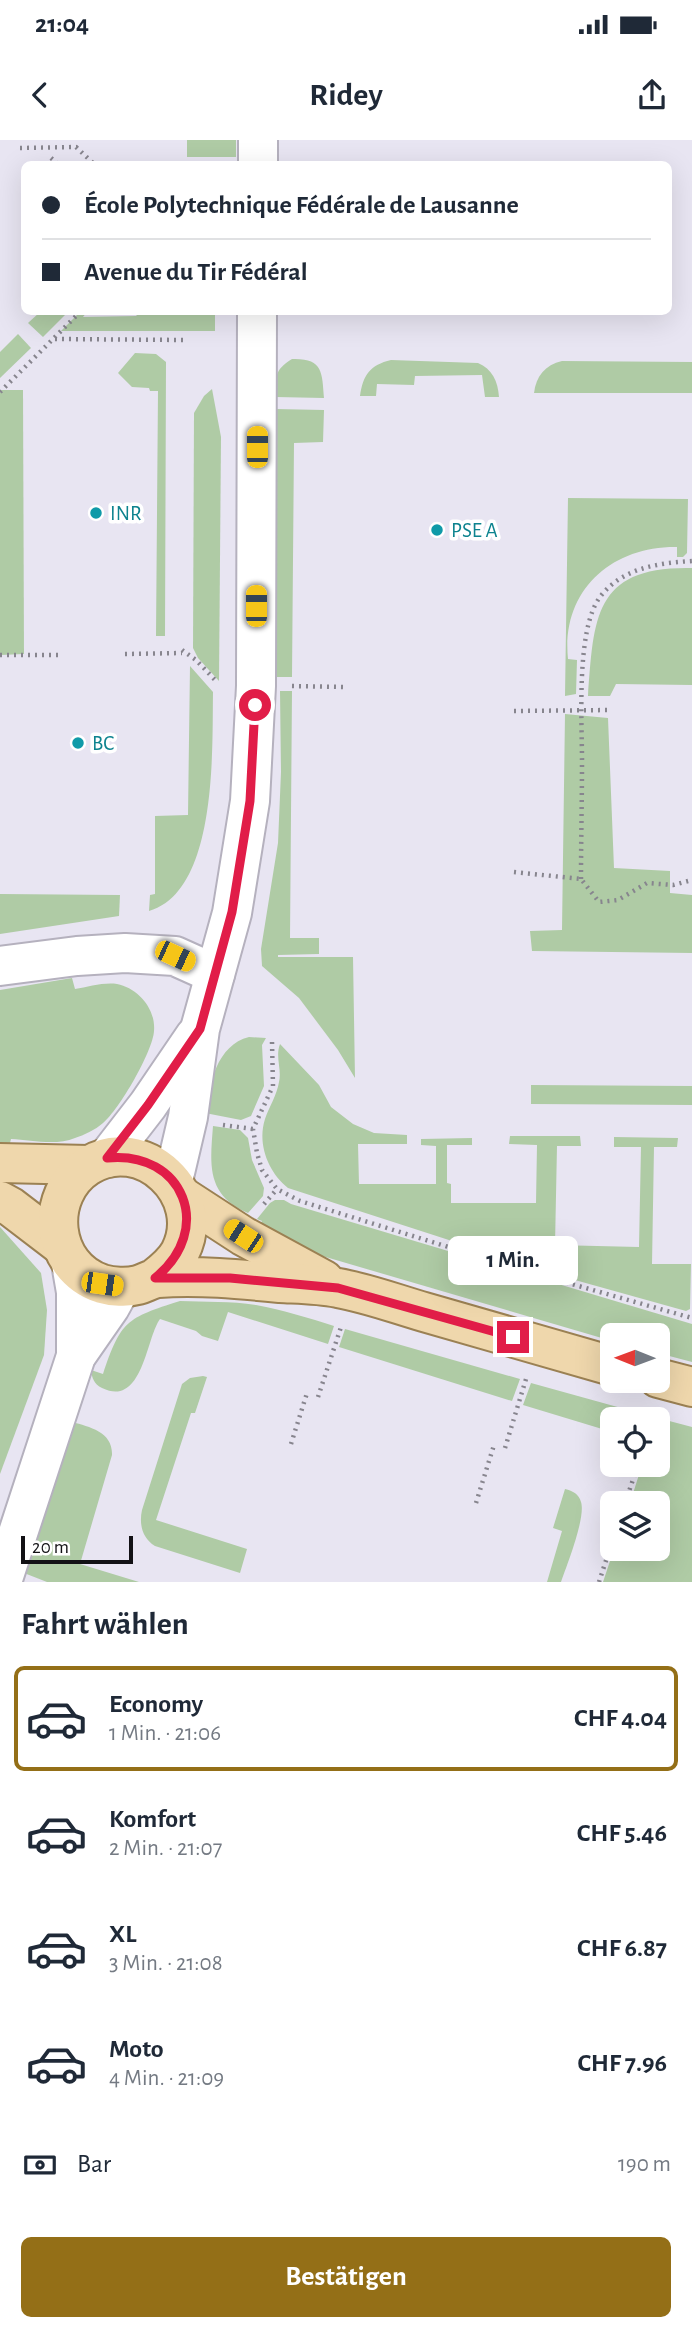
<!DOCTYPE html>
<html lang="de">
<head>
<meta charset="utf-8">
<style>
	:root { --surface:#fff; --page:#f2f2f3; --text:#1f2937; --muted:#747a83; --line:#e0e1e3; --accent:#946f17 }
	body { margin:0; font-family:"Alegreya Sans",sans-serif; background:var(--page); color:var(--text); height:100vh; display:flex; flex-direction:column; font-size:26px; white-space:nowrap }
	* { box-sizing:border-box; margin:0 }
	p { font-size:23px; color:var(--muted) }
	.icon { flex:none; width:38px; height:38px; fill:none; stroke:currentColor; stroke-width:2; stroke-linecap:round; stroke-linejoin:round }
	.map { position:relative; height:1442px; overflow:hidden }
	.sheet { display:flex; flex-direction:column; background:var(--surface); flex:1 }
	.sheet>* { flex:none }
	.hud { position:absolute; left:21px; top:21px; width:651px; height:154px; border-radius:10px; box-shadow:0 7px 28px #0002; display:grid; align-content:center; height:154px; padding:0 21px; background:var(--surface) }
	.needle { width:46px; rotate:271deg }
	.tools { position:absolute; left:600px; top:1183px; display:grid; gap:14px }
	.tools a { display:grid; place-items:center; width:70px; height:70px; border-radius:10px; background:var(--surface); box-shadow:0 7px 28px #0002; font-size:35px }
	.scale { position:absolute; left:21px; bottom:18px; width:112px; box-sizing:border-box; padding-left:7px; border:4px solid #121115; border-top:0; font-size:19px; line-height:24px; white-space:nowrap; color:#121115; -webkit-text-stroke:5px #fff; paint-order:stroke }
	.end { position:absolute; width:32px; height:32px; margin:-16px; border:9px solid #e11d48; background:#fff; box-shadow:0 0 0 4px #fff }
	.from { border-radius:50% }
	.bubble { position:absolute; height:49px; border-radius:10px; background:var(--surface); box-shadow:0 7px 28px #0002; font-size:23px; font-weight:700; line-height:49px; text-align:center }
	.car { position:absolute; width:21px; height:42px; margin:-21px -10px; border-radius:9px; box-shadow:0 0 5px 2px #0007; background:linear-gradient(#f5c518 24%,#345 0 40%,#f5c518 0 76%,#345 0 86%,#f5c518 0) }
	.hud b { display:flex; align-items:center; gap:24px; height:66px; font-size:26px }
	.hud b+b { border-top:2px solid var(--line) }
	.hud i { width:18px; height:18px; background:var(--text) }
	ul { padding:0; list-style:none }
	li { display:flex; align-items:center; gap:21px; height:105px; margin:0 14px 10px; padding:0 7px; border:4px solid transparent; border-radius:10px }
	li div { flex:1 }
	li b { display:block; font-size:26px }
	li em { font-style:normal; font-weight:700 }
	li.on { border-color:var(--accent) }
	li>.icon { width:63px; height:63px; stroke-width:1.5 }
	h2 { padding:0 21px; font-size:32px; line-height:84px }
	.pay { display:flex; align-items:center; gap:18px; height:77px; padding:0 21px; font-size:26px }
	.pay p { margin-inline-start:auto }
	.action { display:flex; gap:14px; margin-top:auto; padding:14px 21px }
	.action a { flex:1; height:80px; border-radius:10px; background:var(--accent); color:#fff; font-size:28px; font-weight:700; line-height:80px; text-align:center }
	.status { display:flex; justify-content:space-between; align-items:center; height:49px; padding:0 35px; background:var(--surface); direction:ltr }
	.status svg { height:19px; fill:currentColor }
	header { display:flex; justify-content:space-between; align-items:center; height:91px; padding:0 21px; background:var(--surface); font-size:32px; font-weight:700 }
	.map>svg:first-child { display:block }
	.green { fill:#afcba5 }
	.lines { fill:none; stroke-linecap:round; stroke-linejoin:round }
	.minor-casing { stroke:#b5b1be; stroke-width:42 }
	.major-casing { stroke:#9b8153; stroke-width:42 }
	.path { stroke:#87858e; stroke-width:4.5; stroke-dasharray:2 5; stroke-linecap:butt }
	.minor { stroke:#fff; stroke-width:38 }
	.major { stroke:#efd7ac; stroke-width:38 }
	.route { stroke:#e11d48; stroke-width:9 }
	.culture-dot { fill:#0f9aa8; stroke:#fff; stroke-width:2.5 }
	.labels { text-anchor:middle; stroke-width:7; stroke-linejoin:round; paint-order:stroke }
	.culture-label { font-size:21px; fill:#0d838f; stroke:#fff; text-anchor:start }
</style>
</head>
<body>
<div class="status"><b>21:04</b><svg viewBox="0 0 49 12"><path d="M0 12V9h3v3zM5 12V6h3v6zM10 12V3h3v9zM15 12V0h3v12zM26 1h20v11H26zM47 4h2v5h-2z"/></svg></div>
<header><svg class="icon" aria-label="back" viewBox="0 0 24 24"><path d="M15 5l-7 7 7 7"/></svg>Ridey<svg class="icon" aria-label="share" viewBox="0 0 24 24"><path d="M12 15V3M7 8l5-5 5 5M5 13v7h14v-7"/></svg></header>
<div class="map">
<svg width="692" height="1442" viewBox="0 0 692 1442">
	<rect width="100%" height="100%" fill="#e8e5f2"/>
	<g class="green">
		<rect x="187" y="0" width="49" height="17"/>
		<path d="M40 172H68L43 197 28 183Z"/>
		<path d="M80 172H87L83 177 136 176 140 172H215V191H61Z"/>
		<path d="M18 194 31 208 0 238V212Z"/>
		<path d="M135 213 156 214 166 222 165 496H156L158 251H150L149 248 132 247 118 233Z"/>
		<path d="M292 219C323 218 322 232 324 258L276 257C275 238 274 230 292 219Z"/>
		<path d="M391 220 478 223C492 229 498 241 499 257H485L482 235 415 236 414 245 377 244 376 256H360C363 235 370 225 391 220Z"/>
		<path d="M562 221 692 222V253H534C536 236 545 225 562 221Z"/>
		<path d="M212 249 221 297 219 541 198 518 193 508 194 273 204 256Z"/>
		<path d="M0 250H23L24 514 0 515Z"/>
		<path d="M275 269 324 270 323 302 294 303 292 537H273Z"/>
		<path d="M568 358 688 359 687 413 683 417H677V407C611 406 561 451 568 519L577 520 576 554 565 556Z"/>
		<path d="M692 428V545L616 544 610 556H588C594 477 594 426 692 428Z"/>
		<path d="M190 526 213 552C212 609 218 751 149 771L150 755 155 754V676L188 675Z"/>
		<path d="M280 551H292L290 798H319V814L278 815V817H353L355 938 338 910 299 858 262 826 261 809 278 703 281 632Z"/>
		<path d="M565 574 608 578 614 728 670 731V753L692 755V813L532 811 530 791 562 790Z"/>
		<path d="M0 754 120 755 119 776 0 794Z"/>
		<path d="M72 838 75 849C88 847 104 842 117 844 138 848 156 869 154 891 153 911 119 970 103 983 95 990 84 995 75 998 56 1006 31 1000 11 999L8 1011 0 1009V850Z"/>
		<path d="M249 897 266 898 262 905 264 946 251 976 241 980 205 973C209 944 217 905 249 897Z"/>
		<path d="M280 904 319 945 331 967 353 984 374 993 407 995V1004H358L359 1044H436V1006L421 1005V999L472 998V1005H447V1043L451 1044V1063H536L537 1005 509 1004 510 996H580L581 1006H557L555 1105 639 1107 641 1007H614V997L678 998 677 1007H654L652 1124H691L690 1169 686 1171 557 1135 288 1048C268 1032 257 1004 265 979 269 967 277 955 279 942 282 929 275 917 280 904Z"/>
		<path d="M531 945 692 946V965L531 964Z"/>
		<path d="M213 986 240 990 248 998 252 1020 264 1048 263 1056 248 1073C206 1055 210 1025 213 986Z"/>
		<path d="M275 1060H284L291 1064 692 1184V1222L658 1213V1195H612V1201L295 1108 256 1091 262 1081 257 1079 270 1063Z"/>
		<path d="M0 1087 41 1133 47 1170 44 1215 0 1334Z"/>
		<path d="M180 1161C205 1162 231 1161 256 1165 283 1170 309 1178 334 1186L328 1204 228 1172 218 1201 202 1196 196 1191 160 1179C146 1198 143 1268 102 1248 94 1244 92 1238 91 1230L103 1234C121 1181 126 1178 180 1161Z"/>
		<path d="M345 1189 520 1239 512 1261 339 1207Z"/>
		<path d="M203 1236 207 1237 195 1273H191L156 1380 247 1409 240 1433 155 1406C142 1398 139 1384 142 1370L182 1244 190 1238Z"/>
		<path d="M531 1243 650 1276 649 1279H612V1292L523 1265Z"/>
		<path d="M658 1278 692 1287V1442H603L614 1409H658V1363H630L642 1325H658Z"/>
		<path d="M72 1282C90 1287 113 1292 112 1315L80 1424 139 1442H47L24 1433Z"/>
		<path d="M565 1349C573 1351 579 1354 581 1362 586 1377 567 1425 561 1442H547L562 1391 553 1388Z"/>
	</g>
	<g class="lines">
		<defs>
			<g id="minor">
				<path d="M258 24V0"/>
				<path d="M0 826 77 816 125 813 175 816 215 834"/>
				<path d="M107 1018 148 965 195 896"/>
				<path d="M173 1041 188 977 200 889 232 773 250 661 256 546 257 172"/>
				<path d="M71 1123 76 1152V1216"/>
				<path d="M2 1442 76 1216 110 1167 121 1147"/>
			</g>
			<g id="major">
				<path d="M0 1023 89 1025"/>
				<path d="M183 1057 243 1096 324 1140"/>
				<path d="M0 1061 11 1067 62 1106"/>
				<path d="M155 1138C164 1131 174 1123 180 1112 209 1055 142 992 88 1026 43 1055 50 1127 102 1144 112 1147 127 1148 138 1145 145 1143 151 1139 158 1138 198 1135 239 1139 280 1143 299 1144 319 1144 338 1148 367 1153 396 1164 424 1172 487 1190 550 1208 612 1226"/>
				<path d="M658 1238 692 1247"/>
			</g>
		</defs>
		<use href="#minor" class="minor-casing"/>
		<use href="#major" class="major-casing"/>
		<g class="path">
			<path d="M20 8 76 7 94 24"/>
			<path d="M51 18 58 24"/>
			<path d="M55 199 185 200"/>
			<path d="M0 252 80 172"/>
			<path d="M182 510 196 520 217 542"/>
			<path d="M125 514 182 513"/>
			<path d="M0 515H63"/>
			<path d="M292 546 344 547"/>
			<path d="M514 571 611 570"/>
			<path d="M514 732 581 739 599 762 618 760 647 743 673 745 692 740"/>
			<path d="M581 739C581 699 582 660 582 621 582 580 576 489 600 457 622 428 658 423 692 421"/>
			<path d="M272 902 273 946 253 989 257 1013 262 1030 277 1049 300 1061 529 1132 692 1178"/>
			<path d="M223 985 253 989"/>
			<path d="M264 1064 277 1049"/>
			<path d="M318 1257 341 1187"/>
			<path d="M291 1304 307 1253"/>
			<path d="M505 1308 526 1239"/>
			<path d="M476 1363 494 1305"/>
			<path d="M625 1363 638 1325"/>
			<path d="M599 1442 612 1402"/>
		</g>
		<use href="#minor" class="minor"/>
		<use href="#major" class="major"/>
	</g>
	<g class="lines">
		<path class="route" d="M255 565 250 661 232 772 200 889 148 965 107 1018C184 1010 215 1090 155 1138H230L338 1148 513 1197"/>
	</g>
	<g class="culture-dot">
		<circle cx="96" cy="373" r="7"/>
		<circle cx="437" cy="390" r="7"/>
		<circle cx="78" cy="603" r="7"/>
	</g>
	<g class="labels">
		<g class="culture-label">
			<text x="110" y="380">INR</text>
			<text x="451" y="397">PSE A</text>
			<text x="92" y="610">BC</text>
		</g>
	</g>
</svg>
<div class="tools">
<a><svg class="needle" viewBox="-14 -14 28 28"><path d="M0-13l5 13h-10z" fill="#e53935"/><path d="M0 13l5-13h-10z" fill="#747a83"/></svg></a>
<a><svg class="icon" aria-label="locate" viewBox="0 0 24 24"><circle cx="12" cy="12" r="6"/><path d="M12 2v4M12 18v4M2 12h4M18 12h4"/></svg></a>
<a><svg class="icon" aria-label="layers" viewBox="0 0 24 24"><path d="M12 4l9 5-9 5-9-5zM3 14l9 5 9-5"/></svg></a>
</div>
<div class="scale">20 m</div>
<i class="end from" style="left:255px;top:565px"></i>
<i class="end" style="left:513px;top:1197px"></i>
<div class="bubble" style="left:448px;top:1096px;width:130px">1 Min.</div>
<i class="car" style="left:257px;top:307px;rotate:0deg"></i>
<i class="car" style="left:256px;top:466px;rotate:0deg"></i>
<i class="car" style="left:175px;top:816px;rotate:115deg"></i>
<i class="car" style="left:243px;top:1096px;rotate:303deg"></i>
<i class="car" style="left:102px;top:1144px;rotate:98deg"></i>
<div class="hud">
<b><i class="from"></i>École Polytechnique Fédérale de Lausanne</b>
<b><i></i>Avenue du Tir Fédéral</b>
</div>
</div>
<section class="sheet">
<h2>Fahrt wählen</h2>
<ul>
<li class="on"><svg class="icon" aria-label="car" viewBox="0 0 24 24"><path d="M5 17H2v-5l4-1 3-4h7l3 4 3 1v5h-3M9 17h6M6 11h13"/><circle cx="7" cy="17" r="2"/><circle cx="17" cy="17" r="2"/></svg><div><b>Economy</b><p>1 Min. · 21:06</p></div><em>CHF 4.04</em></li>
<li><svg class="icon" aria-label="car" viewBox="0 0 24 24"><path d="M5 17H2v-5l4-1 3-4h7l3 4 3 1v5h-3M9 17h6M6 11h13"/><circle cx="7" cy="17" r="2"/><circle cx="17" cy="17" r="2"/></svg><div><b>Komfort</b><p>2 Min. · 21:07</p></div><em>CHF 5.46</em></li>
<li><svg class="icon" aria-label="car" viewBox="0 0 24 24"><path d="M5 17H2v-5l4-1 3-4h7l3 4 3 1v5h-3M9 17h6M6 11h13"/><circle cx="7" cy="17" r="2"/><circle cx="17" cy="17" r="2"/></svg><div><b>XL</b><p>3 Min. · 21:08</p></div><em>CHF 6.87</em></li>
<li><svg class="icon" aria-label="car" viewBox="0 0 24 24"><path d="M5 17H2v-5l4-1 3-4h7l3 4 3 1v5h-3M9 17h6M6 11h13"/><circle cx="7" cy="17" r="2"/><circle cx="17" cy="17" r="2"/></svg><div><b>Moto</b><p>4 Min. · 21:09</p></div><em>CHF 7.96</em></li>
</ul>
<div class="pay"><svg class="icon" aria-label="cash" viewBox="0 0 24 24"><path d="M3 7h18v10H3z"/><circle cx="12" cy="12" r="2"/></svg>Bar<p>190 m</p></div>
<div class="action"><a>Bestätigen</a></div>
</section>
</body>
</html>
